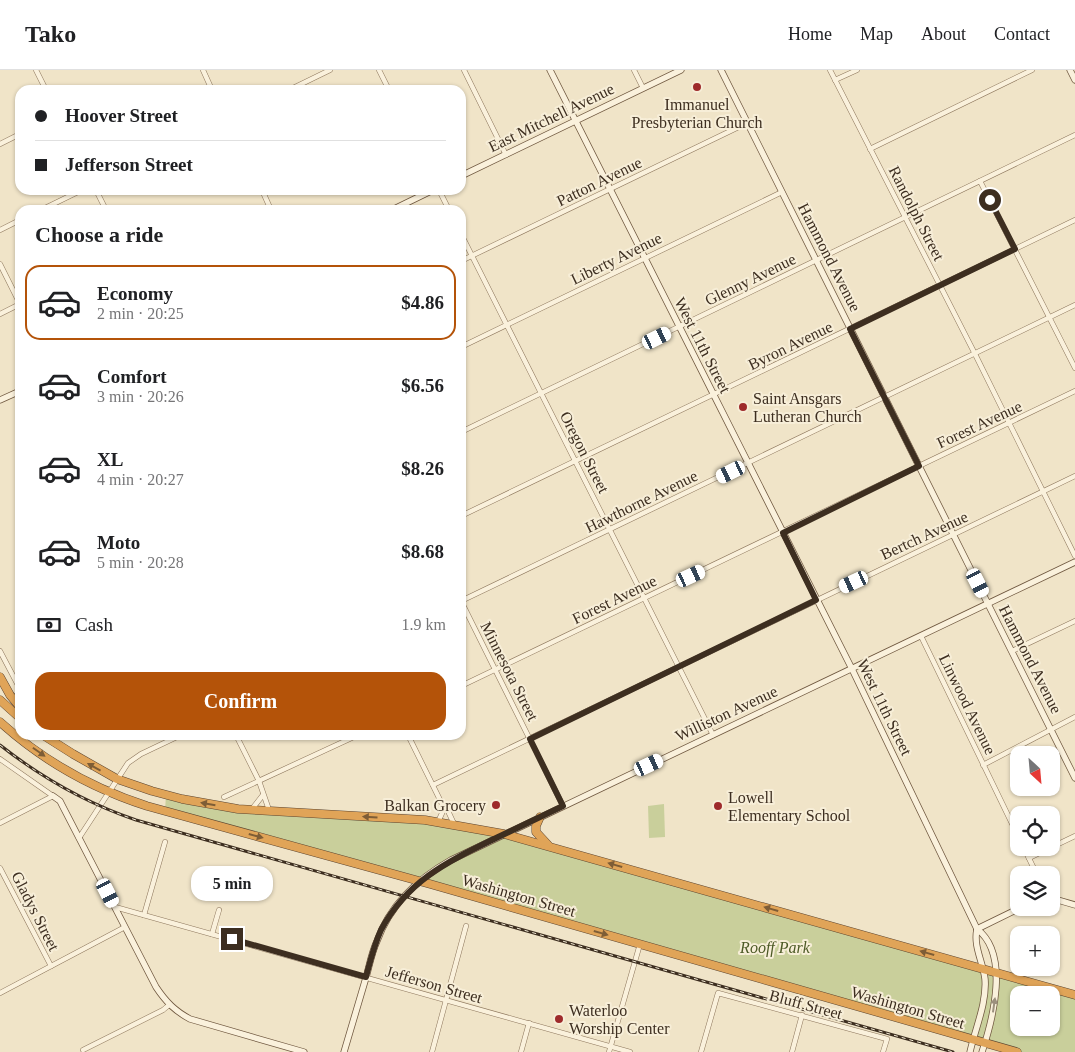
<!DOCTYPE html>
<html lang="en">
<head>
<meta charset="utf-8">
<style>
	:root { --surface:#fff; --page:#f6f6f6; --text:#202124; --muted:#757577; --line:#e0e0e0; --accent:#b45309 }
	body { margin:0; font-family:Georgia,serif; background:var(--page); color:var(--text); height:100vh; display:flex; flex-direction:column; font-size:19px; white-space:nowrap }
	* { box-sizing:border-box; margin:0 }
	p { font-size:16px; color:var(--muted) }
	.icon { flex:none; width:28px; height:28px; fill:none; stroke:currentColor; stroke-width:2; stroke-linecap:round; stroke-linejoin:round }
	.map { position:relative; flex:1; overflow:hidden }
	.details { position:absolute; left:15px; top:135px; width:451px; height:535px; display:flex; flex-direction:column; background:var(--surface); border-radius:15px; box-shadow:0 1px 4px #0004 }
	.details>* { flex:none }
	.top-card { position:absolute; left:15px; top:15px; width:451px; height:110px; border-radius:15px; box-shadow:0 1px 4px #0004; display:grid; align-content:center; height:110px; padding:0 20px; background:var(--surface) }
	.needle { width:32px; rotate:154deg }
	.controls { position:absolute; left:1010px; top:676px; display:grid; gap:10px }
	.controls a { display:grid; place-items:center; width:50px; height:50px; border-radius:10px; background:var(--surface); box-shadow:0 1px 4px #0004; font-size:25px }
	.end { position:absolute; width:22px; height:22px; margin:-11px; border:6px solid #3d2e20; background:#fff; box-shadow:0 0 0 2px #fff }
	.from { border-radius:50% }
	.bubble { position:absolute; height:35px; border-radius:15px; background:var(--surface); box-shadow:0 1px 4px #0004; font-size:16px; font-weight:700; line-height:35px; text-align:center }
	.car { position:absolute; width:15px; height:30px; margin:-15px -8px; border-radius:6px; box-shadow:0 0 4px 1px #0007; background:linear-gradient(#fff 24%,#345 0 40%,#fff 0 76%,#345 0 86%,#fff 0) }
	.top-card b { display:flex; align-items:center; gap:18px; height:48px; font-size:19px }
	.top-card b+b { border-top:1px solid var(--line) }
	.top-card i { width:12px; height:12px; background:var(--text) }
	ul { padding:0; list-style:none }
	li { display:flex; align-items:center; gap:15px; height:75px; margin:0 10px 8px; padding:0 10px; border:2px solid transparent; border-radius:15px }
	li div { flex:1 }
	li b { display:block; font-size:19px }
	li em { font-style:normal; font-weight:700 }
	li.active { border-color:var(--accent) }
	li>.icon { width:45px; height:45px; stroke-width:1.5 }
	h2 { padding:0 20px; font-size:22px; line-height:60px }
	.pay { display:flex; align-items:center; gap:12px; height:55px; padding:0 20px; font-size:19px }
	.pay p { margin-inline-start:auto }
	.primary-button { display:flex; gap:10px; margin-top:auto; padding:10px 20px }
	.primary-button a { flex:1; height:58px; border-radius:15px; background:var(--accent); color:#fff; font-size:20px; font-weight:700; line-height:58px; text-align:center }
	header { display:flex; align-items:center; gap:30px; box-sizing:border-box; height:70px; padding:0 25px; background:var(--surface); border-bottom:1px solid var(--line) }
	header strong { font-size:24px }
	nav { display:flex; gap:28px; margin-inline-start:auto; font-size:18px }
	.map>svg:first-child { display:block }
	.green { fill:#c9cf9b; fill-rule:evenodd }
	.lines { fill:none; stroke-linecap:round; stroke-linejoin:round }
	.street-casing { stroke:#8d765c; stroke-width:5.5 }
	.secondary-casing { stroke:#6f573f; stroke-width:7 }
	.highway-casing { stroke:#5b4430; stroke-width:9 }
	.street { stroke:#faf1dc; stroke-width:4.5 }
	.secondary { stroke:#faf1dc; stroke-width:5.5 }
	.highway { stroke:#e0a458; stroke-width:8 }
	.rail-casing { stroke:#3d2e20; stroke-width:3 }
	.rail { stroke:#f7eed8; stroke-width:1; stroke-dasharray:4; stroke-linecap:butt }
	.oneway { fill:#7e5d36 }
	.oneway2 { fill:#9c907e }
	.route { stroke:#3d2e20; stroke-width:6 }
	.poi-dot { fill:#9e2a2b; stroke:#f7eed8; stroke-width:2 }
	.labels { text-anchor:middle; stroke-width:4; stroke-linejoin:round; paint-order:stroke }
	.poi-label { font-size:16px; fill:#3d2e20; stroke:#f7eed8; text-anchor:start }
	.street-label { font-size:16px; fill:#3d2e20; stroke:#f7eed8 }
	.park-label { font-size:16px; font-style:italic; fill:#4d5a26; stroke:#f7eed8 }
</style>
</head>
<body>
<header>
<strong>Tako</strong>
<nav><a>Home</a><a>Map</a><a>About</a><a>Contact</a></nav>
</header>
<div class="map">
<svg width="1075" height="982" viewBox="0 0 1075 982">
	<rect width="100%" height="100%" fill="#f0e4c8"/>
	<g class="green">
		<path d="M166 725 202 734 470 757 1075 925V982H1017L165 741ZM1019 925H1051V958H1019Z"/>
		<path d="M664 734 665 767 649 768 648 736Z"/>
	</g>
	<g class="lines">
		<defs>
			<g id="street">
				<path d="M36 0 46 20"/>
				<path d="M203 0 212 20"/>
				<path d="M379 0 389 20"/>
				<path d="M464 0 506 85"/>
				<path d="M634 0 643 18"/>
				<path d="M830 0 975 284 1075 486"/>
				<path d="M835 10 857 0"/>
				<path d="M289 20 330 0"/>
				<path d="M0 74 20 64"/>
				<path d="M870 79 1032 0"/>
				<path d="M980 111 1075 298"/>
				<path d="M96 120 106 140"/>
				<path d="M262 120 271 140"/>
				<path d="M439 120 449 140"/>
				<path d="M41 140 82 120"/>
				<path d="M0 160 20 150"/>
				<path d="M461 164 713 665"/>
				<path d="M461 191 747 53"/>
				<path d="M0 194 20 234"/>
				<path d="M0 244 20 234"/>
				<path d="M461 277 782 122"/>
				<path d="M461 362 1075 65"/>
				<path d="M461 446 1075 150"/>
				<path d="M461 531 1075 235"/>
				<path d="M461 531 563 736"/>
				<path d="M921 566 1019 768"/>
				<path d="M0 581 20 619"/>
				<path d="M1012 581 1075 551"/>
				<path d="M461 616 1075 321"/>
				<path d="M236 665 259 711 269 740"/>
				<path d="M408 665 443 736 448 741 454 754"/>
				<path d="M0 689 53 726"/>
				<path d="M983 695 1075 647"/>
				<path d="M433 715 1075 406"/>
				<path d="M224 727 358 665"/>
				<path d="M252 739 263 725"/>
				<path d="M438 752 443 741V736"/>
				<path d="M0 753 53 726"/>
				<path d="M79 768 128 693 141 684 181 665"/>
				<path d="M1024 778 1037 805"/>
				<path d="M1029 788 1075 766"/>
				<path d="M0 798 51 896"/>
				<path d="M115 837 630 982"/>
				<path d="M144 845 165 772"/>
				<path d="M212 864 219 840"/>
				<path d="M0 923 125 857"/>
				<path d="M83 980 163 940 169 935"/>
				<path d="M432 982 466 856"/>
				<path d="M521 982 529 953"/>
				<path d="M609 982 640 874"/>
				<path d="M701 982 718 923 887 969 883 982"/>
				<path d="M792 982 802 945"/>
			</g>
			<g id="secondary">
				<path d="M550 0 852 599 977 859C1010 884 993 949 982 982"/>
				<path d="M721 0 1075 708"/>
				<path d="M1070 0 1075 10"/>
				<path d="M461 106 681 0"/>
				<path d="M392 140 433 120"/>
				<path d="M0 330 20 321"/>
				<path d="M53 726 60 731 62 735 156 917C166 932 175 941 190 949L304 982"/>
				<path d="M1051 828 1075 835"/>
				<path d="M977 859 1020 838"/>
				<path d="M344 982C351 958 358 935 365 911 369 898 371 884 377 871 390 835 419 808 451 790L1075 492"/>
				<path d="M970 982C975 959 987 933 985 909 983 892 973 876 977 859"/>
			</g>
			<g id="highway">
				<path d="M0 607 10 625 20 637"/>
				<path d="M0 630 20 648"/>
				<path d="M0 652C42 690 94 719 147 736L430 814 1017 982"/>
				<path d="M43 665 73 684 117 709 152 721 182 729 238 739 425 750 504 764 1075 925"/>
				<path d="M540 747 536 756V762L548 775"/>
			</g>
		</defs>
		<use href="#street" class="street-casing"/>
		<use href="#secondary" class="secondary-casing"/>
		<use href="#highway" class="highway-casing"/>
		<use href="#street" class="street"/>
		<use href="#secondary" class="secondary"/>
		<use href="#highway" class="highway"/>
		<defs>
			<path id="rail" d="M0 675C42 708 86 733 136 750L953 982"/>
		</defs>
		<use href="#rail" class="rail-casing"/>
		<use href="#rail" class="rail"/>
	</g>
	<defs><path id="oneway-solid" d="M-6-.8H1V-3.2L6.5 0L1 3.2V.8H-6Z" transform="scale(1.25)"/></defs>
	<g class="oneway">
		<use href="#oneway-solid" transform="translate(39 682) rotate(35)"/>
		<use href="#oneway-solid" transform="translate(94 697) rotate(-151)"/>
		<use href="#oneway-solid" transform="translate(208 734) rotate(-170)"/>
		<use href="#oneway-solid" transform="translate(370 747) rotate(-177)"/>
		<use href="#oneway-solid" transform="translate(256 766) rotate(15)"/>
		<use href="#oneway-solid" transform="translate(615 795) rotate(-164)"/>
		<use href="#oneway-solid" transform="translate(771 839) rotate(-164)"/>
		<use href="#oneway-solid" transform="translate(601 863) rotate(16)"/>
		<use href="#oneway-solid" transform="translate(927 883) rotate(-164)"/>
	</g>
	<use class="oneway2" href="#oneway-solid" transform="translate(994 935) rotate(-82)"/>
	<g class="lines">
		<path class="route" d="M232 869 366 907C370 892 374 875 381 860 407 811 447 792 494 769 517 758 540 747 563 736L530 669 816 530 783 463 919 396 850 259 1015 179 990 130"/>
	</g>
	<g class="poi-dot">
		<circle cx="697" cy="17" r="5"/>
		<circle cx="743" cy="337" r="5"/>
		<circle cx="496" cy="735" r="5"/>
		<circle cx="718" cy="736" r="5"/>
		<circle cx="559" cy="949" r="5"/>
	</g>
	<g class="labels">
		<g class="poi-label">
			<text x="697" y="40" text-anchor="middle">Immanuel<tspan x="697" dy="18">Presbyterian Church</tspan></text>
			<text x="753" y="334">Saint Ansgars<tspan x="753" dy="18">Lutheran Church</tspan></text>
			<text x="728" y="733">Lowell<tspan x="728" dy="18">Elementary School</tspan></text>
			<text x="486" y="741" text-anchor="end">Balkan Grocery</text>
			<text x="569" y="946">Waterloo<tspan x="569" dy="18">Worship Center</tspan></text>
		</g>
		<g class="street-label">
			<text transform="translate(551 47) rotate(-26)" y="6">East Mitchell Avenue</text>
			<text transform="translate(599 111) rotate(-26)" y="6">Patton Avenue</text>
			<text transform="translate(917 143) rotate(63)" y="6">Randolph Street</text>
			<text transform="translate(830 187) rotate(63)" y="6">Hammond Avenue</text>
			<text transform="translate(616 188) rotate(-26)" y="6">Liberty Avenue</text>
			<text transform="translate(750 209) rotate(-26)" y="6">Glenny Avenue</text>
			<text transform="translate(703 275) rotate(63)" y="6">West 11th Street</text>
			<text transform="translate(790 275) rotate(-26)" y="6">Byron Avenue</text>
			<text transform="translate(979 354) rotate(-25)" y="6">Forest Avenue</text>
			<text transform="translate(585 382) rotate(63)" y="6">Oregon Street</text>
			<text transform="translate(641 431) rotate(-26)" y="6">Hawthorne Avenue</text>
			<text transform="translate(924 465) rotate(-25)" y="6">Bertch Avenue</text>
			<text transform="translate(614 529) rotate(-26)" y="6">Forest Avenue</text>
			<text transform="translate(1031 589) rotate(63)" y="6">Hammond Avenue</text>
			<text transform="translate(510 601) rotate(63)" y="6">Minnesota Street</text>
			<text transform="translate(968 634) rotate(64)" y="6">Linwood Avenue</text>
			<text transform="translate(885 637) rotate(64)" y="6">West 11th Street</text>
			<text transform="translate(726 643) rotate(-25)" y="6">Williston Avenue</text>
			<text transform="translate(519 825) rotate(16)" y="6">Washington Street</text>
			<text transform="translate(36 841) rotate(63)" y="6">Gladys Street</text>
			<text transform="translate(434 914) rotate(16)" y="6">Jefferson Street</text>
			<text transform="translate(806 934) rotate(15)" y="6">Bluff Street</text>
			<text transform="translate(908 937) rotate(16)" y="6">Washington Street</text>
		</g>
		<g class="park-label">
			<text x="775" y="883">Rooff Park</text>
		</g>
	</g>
</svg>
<div class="controls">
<a><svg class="needle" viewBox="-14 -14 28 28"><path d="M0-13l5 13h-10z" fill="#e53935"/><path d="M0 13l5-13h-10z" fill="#757577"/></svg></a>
<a><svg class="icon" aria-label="locate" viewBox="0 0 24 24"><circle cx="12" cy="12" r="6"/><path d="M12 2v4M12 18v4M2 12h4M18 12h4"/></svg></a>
<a><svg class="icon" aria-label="layers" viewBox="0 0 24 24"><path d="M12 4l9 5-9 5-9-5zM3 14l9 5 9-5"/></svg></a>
<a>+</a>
<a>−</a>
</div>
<i class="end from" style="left:990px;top:130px"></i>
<i class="end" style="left:232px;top:869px"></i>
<div class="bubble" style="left:191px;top:796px;width:82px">5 min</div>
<i class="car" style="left:657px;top:268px;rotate:64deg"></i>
<i class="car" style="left:731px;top:402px;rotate:244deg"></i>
<i class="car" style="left:691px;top:506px;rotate:65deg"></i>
<i class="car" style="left:854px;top:512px;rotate:245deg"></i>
<i class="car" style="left:978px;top:513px;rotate:153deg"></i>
<i class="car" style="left:649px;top:695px;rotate:65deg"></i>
<i class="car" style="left:108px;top:823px;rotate:153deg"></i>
<div class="top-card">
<b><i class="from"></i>Hoover Street</b>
<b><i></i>Jefferson Street</b>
</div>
<section class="details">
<h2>Choose a ride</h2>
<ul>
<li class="active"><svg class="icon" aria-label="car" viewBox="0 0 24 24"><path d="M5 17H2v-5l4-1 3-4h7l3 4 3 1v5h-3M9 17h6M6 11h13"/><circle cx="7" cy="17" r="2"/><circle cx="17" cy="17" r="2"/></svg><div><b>Economy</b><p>2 min · 20:25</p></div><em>$4.86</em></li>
<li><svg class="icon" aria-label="car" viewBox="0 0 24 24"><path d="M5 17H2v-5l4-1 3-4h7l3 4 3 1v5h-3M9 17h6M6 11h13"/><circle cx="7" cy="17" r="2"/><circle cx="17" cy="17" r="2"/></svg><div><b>Comfort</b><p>3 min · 20:26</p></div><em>$6.56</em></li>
<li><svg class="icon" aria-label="car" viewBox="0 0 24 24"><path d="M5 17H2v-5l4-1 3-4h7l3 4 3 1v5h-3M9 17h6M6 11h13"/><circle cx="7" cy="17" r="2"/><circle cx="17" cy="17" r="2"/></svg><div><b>XL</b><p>4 min · 20:27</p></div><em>$8.26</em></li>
<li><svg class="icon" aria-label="car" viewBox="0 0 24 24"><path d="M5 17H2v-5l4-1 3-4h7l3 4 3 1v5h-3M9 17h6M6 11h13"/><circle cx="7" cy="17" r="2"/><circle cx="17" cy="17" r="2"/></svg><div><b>Moto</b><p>5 min · 20:28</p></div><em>$8.68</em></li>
</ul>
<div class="pay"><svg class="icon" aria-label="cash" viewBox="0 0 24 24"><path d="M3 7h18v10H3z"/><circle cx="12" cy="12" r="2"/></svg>Cash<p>1.9 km</p></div>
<div class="primary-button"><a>Confirm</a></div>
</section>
</div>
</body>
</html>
